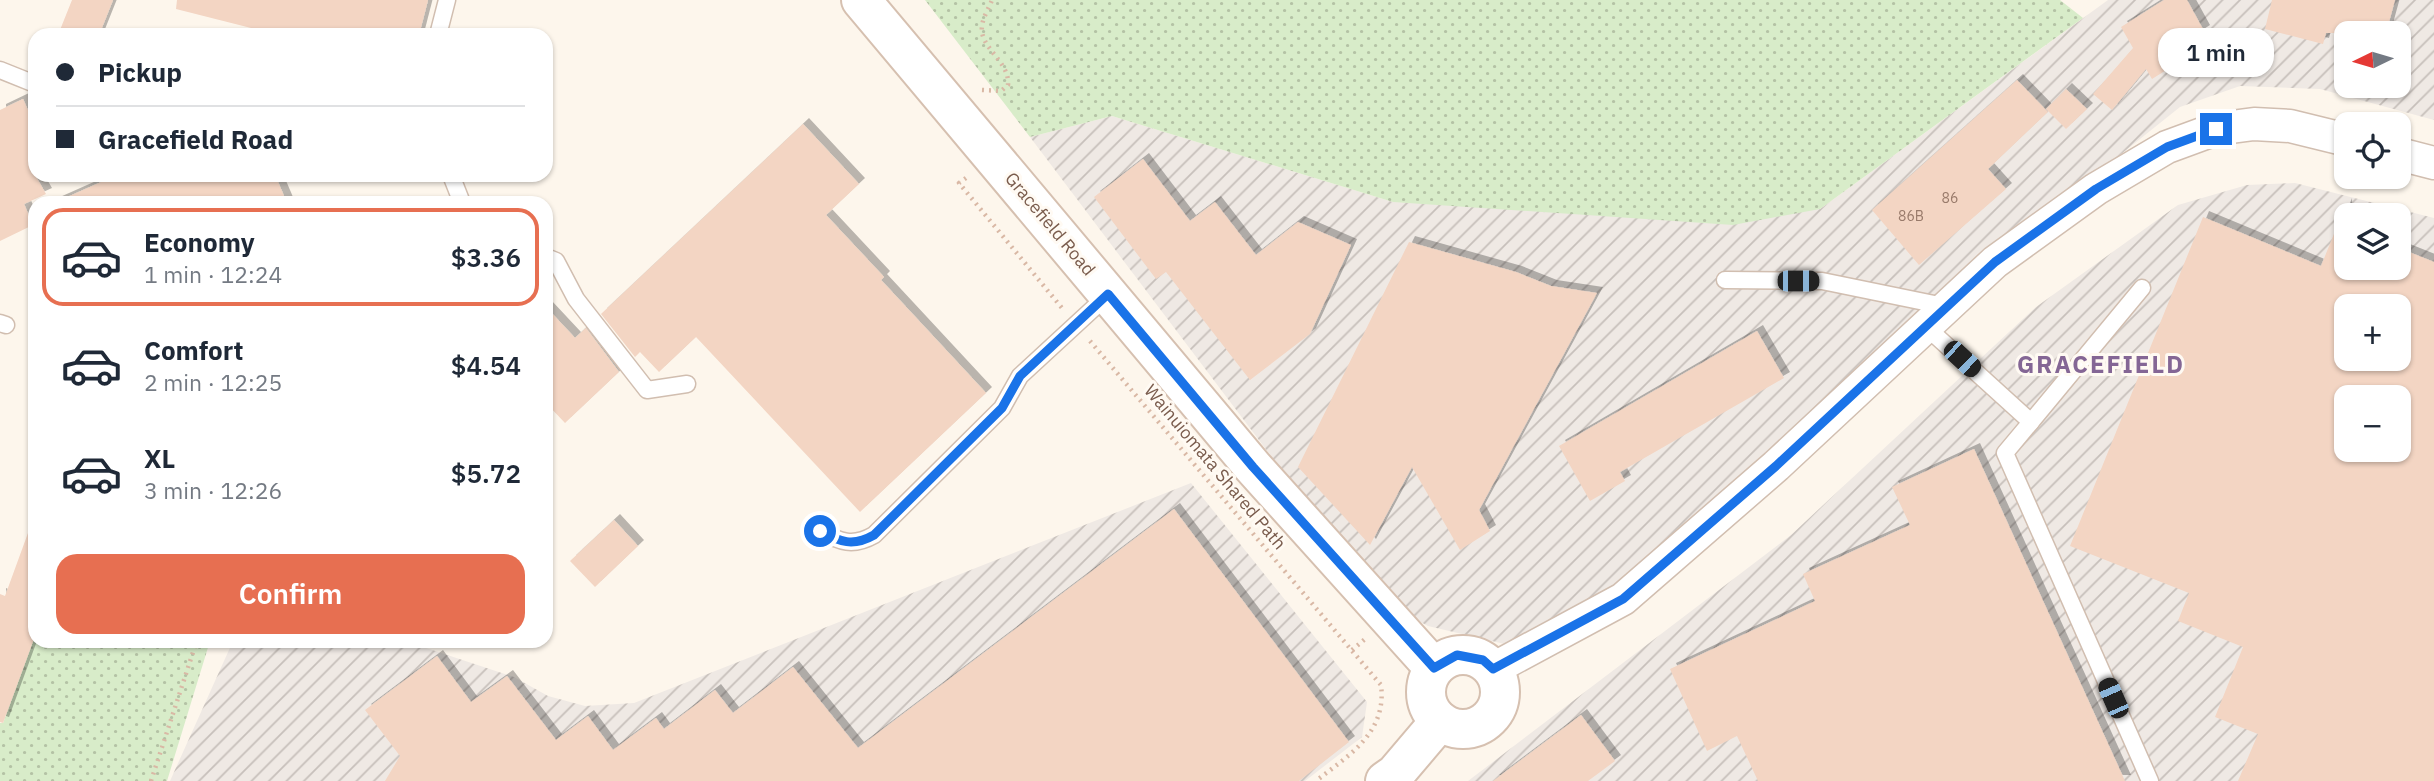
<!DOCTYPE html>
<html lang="en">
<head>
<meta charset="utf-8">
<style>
	:root { --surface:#fff; --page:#f6f6f7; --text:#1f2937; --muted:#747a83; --line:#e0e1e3; --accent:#e76f51 }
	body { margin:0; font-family:"IBM Plex Sans",sans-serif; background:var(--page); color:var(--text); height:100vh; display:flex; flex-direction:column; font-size:26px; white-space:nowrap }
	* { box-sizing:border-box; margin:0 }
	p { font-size:23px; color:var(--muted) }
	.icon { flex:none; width:38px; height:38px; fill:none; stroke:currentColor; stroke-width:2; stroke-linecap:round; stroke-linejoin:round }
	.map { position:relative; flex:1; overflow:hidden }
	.panel { position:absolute; left:28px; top:196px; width:525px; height:452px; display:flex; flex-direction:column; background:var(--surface); border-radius:21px; box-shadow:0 2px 5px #0004 }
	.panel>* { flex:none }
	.guide { position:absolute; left:28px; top:28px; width:525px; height:154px; border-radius:21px; box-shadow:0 2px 5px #0004; display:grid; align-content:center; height:154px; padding:0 28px; background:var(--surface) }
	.needle { width:46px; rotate:265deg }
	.fabs { position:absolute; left:2334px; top:21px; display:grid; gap:14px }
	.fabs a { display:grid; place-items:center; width:77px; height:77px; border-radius:14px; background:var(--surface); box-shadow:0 2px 5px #0004; font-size:35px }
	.end { position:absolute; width:32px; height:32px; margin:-16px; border:9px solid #1a73e8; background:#fff; box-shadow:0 0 0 4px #fff }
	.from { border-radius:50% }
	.bubble { position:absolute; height:49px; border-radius:21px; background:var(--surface); box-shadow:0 2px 5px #0004; font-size:23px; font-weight:600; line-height:49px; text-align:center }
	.car { position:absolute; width:21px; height:42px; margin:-21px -10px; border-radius:9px; box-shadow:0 0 5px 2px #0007; background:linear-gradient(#222 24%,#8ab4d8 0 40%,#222 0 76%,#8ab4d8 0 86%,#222 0) }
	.guide b { display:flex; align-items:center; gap:24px; height:66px; font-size:26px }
	.guide b+b { border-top:2px solid var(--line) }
	.guide i { width:18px; height:18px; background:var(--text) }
	ul { padding:12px 0 0; list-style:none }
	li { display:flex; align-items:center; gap:21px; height:98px; margin:0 14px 10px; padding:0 14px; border:4px solid transparent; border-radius:21px }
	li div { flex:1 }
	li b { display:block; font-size:26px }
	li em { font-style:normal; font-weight:600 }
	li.on { border-color:var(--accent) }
	li>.icon { width:63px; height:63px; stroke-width:1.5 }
	.primary-button { display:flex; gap:14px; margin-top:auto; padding:14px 28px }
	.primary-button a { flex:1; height:80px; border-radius:21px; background:var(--accent); color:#fff; font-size:28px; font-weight:600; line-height:80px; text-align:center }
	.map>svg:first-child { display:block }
	.industrial { fill:url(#industrial-furrows); fill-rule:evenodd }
	.grass { fill:url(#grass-dots) }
	.building { fill:#f3d5c3; fill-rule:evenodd; filter:url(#shadow) }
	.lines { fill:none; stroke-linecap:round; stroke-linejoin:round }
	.lane-casing { stroke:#d1beb0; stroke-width:19 }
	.street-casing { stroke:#d1beb0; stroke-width:35 }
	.secondary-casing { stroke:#d6c0b0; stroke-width:42 }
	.path { stroke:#d9b8a5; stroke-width:4.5; stroke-dasharray:2 5; stroke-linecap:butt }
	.lane { stroke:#fff; stroke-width:16 }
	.street { stroke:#fff; stroke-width:32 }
	.secondary { stroke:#fff; stroke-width:38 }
	.route { stroke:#1a73e8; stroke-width:9 }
	.labels { text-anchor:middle; stroke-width:6; stroke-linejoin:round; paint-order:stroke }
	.number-label { font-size:14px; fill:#987a6a }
	.street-label { font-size:18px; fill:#7a5c4d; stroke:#fffaf3 }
	.district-label { font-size:24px; font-weight:bold; letter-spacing:2px; fill:#846695; stroke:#fffaf3 }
</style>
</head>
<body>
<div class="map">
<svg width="2434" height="781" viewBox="0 0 2434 781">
	<defs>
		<pattern id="industrial-furrows" width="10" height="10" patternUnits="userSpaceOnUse" patternTransform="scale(1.75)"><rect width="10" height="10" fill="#efe9e4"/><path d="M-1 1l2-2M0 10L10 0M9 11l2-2" fill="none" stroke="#c7c0bb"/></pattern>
		<pattern id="grass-dots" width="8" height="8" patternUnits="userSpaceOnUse" patternTransform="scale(1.75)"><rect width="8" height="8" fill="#d8ecc9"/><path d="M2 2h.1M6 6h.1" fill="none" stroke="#b4c2a5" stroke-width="1.8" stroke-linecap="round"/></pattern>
		<filter id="shadow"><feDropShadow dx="6" dy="-6" stdDeviation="0" flood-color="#0004"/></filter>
	</defs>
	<rect width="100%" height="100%" fill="#fdf6ec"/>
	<g class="industrial">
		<path d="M2108 0H2434V120L2320 89 2240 86 2180 107 2075 191 1637 578 1513 646 1428 626 1379 599 1030 137 1112 116 1393 202 1820 209ZM2347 33H2399V86H2347Z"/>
		<path d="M2295 183 2434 218V781H1468L1791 535 2036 307 2178 205 2247 185ZM2347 215H2399V268H2347ZM2347 306H2399V359H2347ZM2347 397H2399V450H2347Z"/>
		<path d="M1191 483 1367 702 1362 737 1305 781H170L233 641H405L514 677 548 696 585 706 634 703Z"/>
	</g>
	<g class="grass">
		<path d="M925 0H2060L2083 18 1820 209 1733 225 1393 202 1112 116 1030 137Z"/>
		<path d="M35 636V640L210 641 167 781H0V723H3Z"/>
	</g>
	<g class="building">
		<path d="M72 0H113L99 35H58Z"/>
		<path d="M177 0H428L419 35H279L176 9Z"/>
		<path d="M2164 0H2187L2204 31 2181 46 2187 57 2152 79 2146 69 2112 110 2093 94 2133 48 2121 27Z"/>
		<path d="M2272 0H2395L2386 33H2326L2323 44 2265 29Z"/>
		<path d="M2017 80 2048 112 1988 169 2006 189 1919 265 1872 210Z"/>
		<path d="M2066 89 2087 109 2066 129 2046 109Z"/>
		<path d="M23 99 35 126V175L46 194 24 204 33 225 0 241V110Z"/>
		<path d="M803 124 859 184 826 215 884 277 881 280 986 393 860 512 696 337 659 372 640 352 635 357 601 314Z"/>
		<path d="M1143 159 1190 221 1215 202 1256 255 1298 222 1351 245 1310 334 1250 380 1166 272 1156 279 1094 197Z"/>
		<path d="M117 175H275L287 203H54Z"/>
		<path d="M2346 204 2347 268H2399V248L2434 262V781H2238L2258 734 2215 717 2243 647 2178 621 2189 593 2070 546 2203 217 2321 266ZM2347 306H2399V359H2347ZM2347 397H2399V450H2347Z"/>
		<path d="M1409 242 1516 272 1551 286 1597 293 1479 510 1490 531 1460 550 1412 467 1370 545 1298 467Z"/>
		<path d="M546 307 575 338 586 328 619 372 565 423 546 403Z"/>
		<path d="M1757 331 1784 378 1620 472 1625 481 1590 501 1559 446Z"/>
		<path d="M1974 449 2125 781H1758L1737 736 1707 751 1670 669 1815 601 1803 574 1910 525 1892 487Z"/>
		<path d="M1174 509 1349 742 1299 781H385L400 756 365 710 437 656 471 702 507 676 556 740 588 716 613 750 656 718 664 729 715 690 733 713 793 667 858 748Z"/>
		<path d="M614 520 638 546 595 587 570 561Z"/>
		<path d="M32 522H35V636L3 723 0 722V594L5 596Z"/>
		<path d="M1581 715 1615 761 1588 781H1493Z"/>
	</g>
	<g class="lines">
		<defs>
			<g id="lane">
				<path d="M438 35 447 0"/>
				<path d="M0 70 35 84"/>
				<path d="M451 175 462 203"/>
				<path d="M546 257 556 261 576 299 647 390 687 384"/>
				<path d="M1725 280 1822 281 1944 306"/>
				<path d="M0 323 6 325"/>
				<path d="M1924 325 2031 422 2005 453 2150 781"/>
				<path d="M2031 422 2142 288"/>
				<path d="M820 531C840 542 853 547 874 535L1002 408 1020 376 1109 294"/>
			</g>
			<g id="street">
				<path d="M2399 154 2434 163"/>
				<path d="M1493 669 1623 599 1776 466 1995 262 2096 189 2167 147 2216 129 2254 124 2290 126 2347 140"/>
			</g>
			<g id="secondary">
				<path d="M861 0 1253 467 1434 668"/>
				<circle cx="1463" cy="692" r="37"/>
				<path d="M1385 781 1395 774 1440 721"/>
			</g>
		</defs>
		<use href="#lane" class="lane-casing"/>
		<use href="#street" class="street-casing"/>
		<use href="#secondary" class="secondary-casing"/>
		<g class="path">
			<path d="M982 90 1001 91 1008 85C1010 61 979 48 982 26 983 17 989 8 992 0"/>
			<path d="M966 178 959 183 1062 308"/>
			<path d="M1090 341 1381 685C1387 733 1349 755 1316 781"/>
			<path d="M1352 650 1365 639"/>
			<path d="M151 781 197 640"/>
		</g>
		<use href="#lane" class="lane"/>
		<use href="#street" class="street"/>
		<use href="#secondary" class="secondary"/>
	</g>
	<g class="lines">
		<path class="route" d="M820 531C840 542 853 547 874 535L1002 408 1020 376 1108 294 1253 467 1434 668 1457 655 1483 660 1493 669 1623 599 1776 466 1995 262 2096 189 2167 147 2216 129"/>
	</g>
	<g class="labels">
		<g class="number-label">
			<text x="1950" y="203">86</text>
			<text x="1911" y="221">86B</text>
		</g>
		<g class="street-label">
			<text transform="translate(1050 224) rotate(50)" y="6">Gracefield Road</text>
			<text transform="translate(1215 467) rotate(50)" y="6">Wainuiomata Shared Path</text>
		</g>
		<g class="district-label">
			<text x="2101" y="373">GRACEFIELD</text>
		</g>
	</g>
</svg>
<div class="fabs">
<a><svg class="needle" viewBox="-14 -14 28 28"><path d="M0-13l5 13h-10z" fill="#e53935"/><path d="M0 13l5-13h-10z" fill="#747a83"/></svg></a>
<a><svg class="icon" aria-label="locate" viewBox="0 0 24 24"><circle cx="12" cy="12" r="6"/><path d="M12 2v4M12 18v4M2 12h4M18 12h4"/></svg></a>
<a><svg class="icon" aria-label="layers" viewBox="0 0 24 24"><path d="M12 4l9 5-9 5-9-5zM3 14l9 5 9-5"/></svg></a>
<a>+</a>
<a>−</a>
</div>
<i class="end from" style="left:820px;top:531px"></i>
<i class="end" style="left:2216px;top:129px"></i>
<div class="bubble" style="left:2158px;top:28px;width:116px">1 min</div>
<i class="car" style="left:1798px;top:281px;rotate:90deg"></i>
<i class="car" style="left:1962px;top:359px;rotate:133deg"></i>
<i class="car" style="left:2113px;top:698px;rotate:336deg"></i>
<div class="guide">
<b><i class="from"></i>Pickup</b>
<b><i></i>Gracefield Road</b>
</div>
<section class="panel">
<ul>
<li class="on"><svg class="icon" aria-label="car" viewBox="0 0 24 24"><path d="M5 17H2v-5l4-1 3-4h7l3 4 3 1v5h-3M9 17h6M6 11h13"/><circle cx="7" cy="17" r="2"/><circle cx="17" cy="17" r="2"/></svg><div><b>Economy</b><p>1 min · 12:24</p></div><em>$3.36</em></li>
<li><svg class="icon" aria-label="car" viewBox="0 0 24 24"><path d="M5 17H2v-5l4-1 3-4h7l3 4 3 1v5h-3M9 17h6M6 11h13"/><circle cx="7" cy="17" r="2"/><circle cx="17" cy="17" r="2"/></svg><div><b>Comfort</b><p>2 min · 12:25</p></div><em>$4.54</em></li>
<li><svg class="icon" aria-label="car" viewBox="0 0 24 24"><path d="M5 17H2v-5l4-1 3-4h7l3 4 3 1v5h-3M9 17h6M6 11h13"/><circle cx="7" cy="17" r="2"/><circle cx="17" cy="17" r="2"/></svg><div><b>XL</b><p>3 min · 12:26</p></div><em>$5.72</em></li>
</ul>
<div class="primary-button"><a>Confirm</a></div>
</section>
</div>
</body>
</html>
